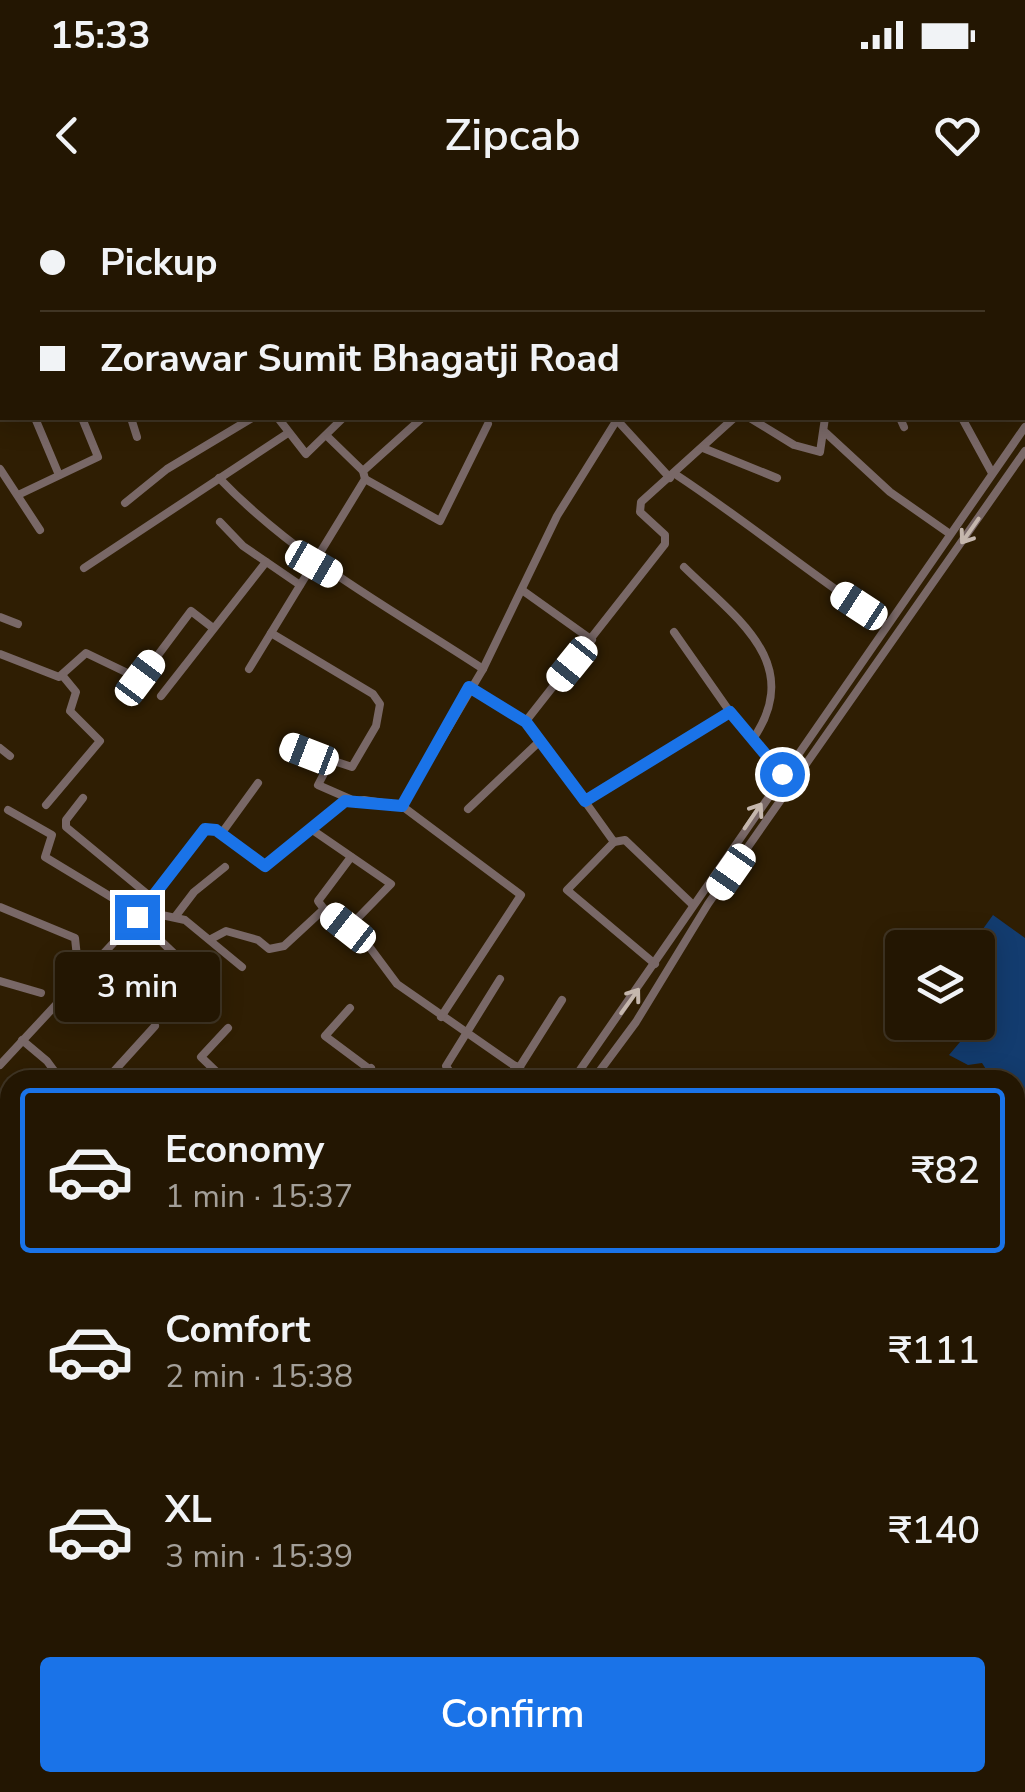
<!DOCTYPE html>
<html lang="en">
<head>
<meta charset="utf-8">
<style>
	:root { --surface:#231602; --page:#2b1f0c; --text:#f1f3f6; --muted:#a39f99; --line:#403524; --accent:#1a73e8 }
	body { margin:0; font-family:"Nunito Sans",sans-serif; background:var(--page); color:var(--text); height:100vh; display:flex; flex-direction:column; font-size:38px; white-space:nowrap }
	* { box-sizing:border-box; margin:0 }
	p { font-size:32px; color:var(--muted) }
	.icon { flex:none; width:55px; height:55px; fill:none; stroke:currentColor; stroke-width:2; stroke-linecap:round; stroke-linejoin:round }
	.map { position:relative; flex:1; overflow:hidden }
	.details { position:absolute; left:0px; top:870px; width:1025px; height:722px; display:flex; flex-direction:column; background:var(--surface); border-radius:30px 30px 0 0; box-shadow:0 5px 25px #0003,0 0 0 2px var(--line) }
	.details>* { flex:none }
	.guide { position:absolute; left:0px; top:0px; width:1025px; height:220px; box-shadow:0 5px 25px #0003,0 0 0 2px var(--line); display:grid; align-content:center; height:220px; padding:0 40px; background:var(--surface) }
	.fabs { position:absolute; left:885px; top:730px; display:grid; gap:20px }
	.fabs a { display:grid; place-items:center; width:110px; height:110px; border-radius:10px; background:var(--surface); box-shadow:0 5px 25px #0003,0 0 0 2px var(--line); font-size:50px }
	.end { position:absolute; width:45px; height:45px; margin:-22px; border:12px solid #1a73e8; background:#fff; box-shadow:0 0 0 5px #fff }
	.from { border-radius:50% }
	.bubble { position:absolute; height:70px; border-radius:10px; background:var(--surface); box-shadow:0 5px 25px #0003,0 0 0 2px var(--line); font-size:32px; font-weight:600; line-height:70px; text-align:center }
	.car { position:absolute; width:30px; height:60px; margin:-30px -15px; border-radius:12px; box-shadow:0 0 8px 2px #0007; background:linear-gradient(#fff 24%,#345 0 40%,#fff 0 76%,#345 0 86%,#fff 0) }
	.guide b { display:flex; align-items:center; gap:35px; height:95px; font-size:38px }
	.guide b+b { border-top:2px solid var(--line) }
	.guide i { width:25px; height:25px; background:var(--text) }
	ul { padding:18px 0 0; list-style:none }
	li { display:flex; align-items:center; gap:30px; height:165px; margin:0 20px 15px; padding:0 20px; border:5px solid transparent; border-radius:10px }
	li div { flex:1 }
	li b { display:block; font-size:38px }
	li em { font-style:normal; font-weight:600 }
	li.on { border-color:var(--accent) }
	li>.icon { width:90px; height:90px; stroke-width:1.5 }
	.button { display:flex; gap:20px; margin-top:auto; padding:20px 40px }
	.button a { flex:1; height:115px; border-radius:10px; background:var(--accent); color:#fff; font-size:40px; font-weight:600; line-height:115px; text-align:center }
	.status { display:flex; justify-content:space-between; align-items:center; height:70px; padding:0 50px; background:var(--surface); direction:ltr }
	.status svg { height:28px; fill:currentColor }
	header { display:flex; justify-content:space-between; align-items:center; height:130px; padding:0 40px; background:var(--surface); font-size:45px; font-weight:600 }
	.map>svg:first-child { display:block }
	.green { fill:#5d3e0a }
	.water { fill:#133c6f }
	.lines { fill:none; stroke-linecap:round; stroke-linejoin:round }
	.canal { stroke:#133c6f; stroke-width:8 }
	.minor { stroke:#796867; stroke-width:8 }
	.rail-casing { stroke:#b0a28f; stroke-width:6 }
	.rail { stroke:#251400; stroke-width:2.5; stroke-dasharray:8; stroke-linecap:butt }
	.oneway { stroke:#c5b7ad }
	.route { stroke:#1a73e8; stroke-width:12 }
</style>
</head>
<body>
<div class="status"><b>15:33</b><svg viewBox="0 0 49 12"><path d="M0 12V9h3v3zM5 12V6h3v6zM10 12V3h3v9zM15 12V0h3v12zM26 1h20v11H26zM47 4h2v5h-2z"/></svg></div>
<header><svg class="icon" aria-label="back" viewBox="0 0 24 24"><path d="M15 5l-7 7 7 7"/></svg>Zipcab<svg class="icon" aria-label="heart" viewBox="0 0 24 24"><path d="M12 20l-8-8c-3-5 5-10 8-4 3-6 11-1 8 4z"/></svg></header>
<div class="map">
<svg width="1025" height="1592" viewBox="0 0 1025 1592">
	<rect width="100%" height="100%" fill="#2f1e03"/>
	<g class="green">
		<path d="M1025 1152V1373L1015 1376V1167Z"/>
		<path d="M1025 1472V1592H919L909 1583 1015 1582V1475Z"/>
	</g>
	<path class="water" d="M993 715 1025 738V905L1015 898V880H993L982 863 968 865 949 855 971 829 964 823 978 822V748L970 747Z"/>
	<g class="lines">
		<g class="canal">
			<path d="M1015 1427 1025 1423"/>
			<path d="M540 1592 565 1582"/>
		</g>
		<g class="minor">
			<path d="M16 0 18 2"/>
			<path d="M61 0V2"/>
			<path d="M173 0 175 2"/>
			<path d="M396 0 399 2"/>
			<path d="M923 0 925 2"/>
			<path d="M237 2 240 0"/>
			<path d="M492 2 495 0"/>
			<path d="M705 2 708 0"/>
			<path d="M768 2 770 0"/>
			<path d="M894 2 895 0"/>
			<path d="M1022 140 1025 142"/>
			<path d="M0 165 2 164"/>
			<path d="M35 218 59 275"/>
			<path d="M131 218 137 237"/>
			<path d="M278 218 306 254 343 218"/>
			<path d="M750 218 794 245 820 252 825 218"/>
			<path d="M900 218 904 227"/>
			<path d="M962 218 992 273"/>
			<path d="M616 219 670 278"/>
			<path d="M826 233 890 292 950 334"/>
			<path d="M328 237 363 271"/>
			<path d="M703 248 777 278"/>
			<path d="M0 269 40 330"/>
			<path d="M675 274C748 322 814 377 887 425"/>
			<path d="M219 278C297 359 390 408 483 469"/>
			<path d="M365 279 440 321 488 224"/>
			<path d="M18 295 98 257 82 218"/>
			<path d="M125 303 167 269 252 218"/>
			<path d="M220 322 243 346 300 385"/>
			<path d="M684 367C736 418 805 463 753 539"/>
			<path d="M84 368 288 233"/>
			<path d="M522 390 592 440"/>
			<path d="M0 417 18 424"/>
			<path d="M674 432 730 512 782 575"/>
			<path d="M271 433 373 494 380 504 376 526 352 567 289 546"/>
			<path d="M0 454 59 477 86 453 140 479 191 411 213 428"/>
			<path d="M249 469 365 279 363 271 422 218"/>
			<path d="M469 487 526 521"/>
			<path d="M161 496 266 362"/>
			<path d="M541 540 526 521 665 344V335L640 312 641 302 734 218"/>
			<path d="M0 548 10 556"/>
			<path d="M330 562 318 585 350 599"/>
			<path d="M83 598 66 620V627L152 698"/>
			<path d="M585 601 730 512"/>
			<path d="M46 605 100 541 70 511 76 492 62 475"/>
			<path d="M402 606 483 469 557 316 618 218"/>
			<path d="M468 609 541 540 614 642 625 640 692 704"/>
			<path d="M8 610 52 635 45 657 121 703 205 783"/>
			<path d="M311 629 391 684 348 728"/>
			<path d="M221 634 258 583"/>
			<path d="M614 642 567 690 655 764"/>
			<path d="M0 707 75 738 77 757 89 771"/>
			<path d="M324 709 318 701 351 657"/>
			<path d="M143 711 185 720 242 767"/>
			<path d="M175 717 194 692 225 667"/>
			<path d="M211 739 226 731 258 740 269 749 284 746 324 709 365 741 397 784 535 880"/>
			<path d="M0 781 41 793"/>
			<path d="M129 799 173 754"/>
			<path d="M350 808 325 836 384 880"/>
			<path d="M22 840 47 861 61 880"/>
			<path d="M0 865 143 711 205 629 216 630 265 666 342 603 364 600 402 606 521 695 441 817"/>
			<path d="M519 868 562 800"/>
			<path d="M106 880 155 826"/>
			<path d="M225 880 201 857 228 828"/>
			<path d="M360 880 371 868"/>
			<path d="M455 880 446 866 500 779"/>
			<path d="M507 880 516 866"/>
			<path d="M573 880 1025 227"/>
			<path d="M593 880 636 822 708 704 1025 251"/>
			<path d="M0 1057 10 1067"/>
			<path d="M1015 1108 1025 1093"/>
			<path d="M0 1117 3 1120 10 1113"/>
			<path d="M1015 1136 1025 1121"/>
			<path d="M0 1167 10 1158"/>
			<path d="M0 1423 10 1433"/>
			<path d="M1015 1491 1025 1487"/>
			<path d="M1015 1536 1025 1518"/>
			<path d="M156 1582 165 1592"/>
			<path d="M434 1582 443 1592"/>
			<path d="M452 1582 462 1592"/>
			<path d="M1004 1582 1006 1592"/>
			<path d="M289 1592 299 1582"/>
			<path d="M487 1592 510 1582"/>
			<path d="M628 1592 637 1582"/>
			<path d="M649 1592 659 1582"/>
			<path d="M941 1592 938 1587 942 1582"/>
		</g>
		<defs>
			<g id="rail">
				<path d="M1015 1399 1025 1396"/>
				<path d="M475 1592 498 1582"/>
			</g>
		</defs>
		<use href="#rail" class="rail-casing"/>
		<use href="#rail" class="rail"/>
	</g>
	<defs><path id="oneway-shaft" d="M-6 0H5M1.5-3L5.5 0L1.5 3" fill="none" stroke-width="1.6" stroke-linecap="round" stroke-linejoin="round" transform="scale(2.5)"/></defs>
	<g class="oneway">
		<use href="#oneway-shaft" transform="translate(970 331) rotate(125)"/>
		<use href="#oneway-shaft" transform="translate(753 616) rotate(-56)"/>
		<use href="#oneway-shaft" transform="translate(630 801) rotate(-54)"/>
	</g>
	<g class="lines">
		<path class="route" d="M137 717 205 629 216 630 265 666 345 601 402 606 469 487 526 522 585 601 730 512 782 574"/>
	</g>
</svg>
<div class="fabs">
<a><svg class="icon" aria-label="layers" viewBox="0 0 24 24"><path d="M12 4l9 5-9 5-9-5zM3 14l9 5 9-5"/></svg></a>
</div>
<i class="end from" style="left:782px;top:574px"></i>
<i class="end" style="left:137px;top:717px"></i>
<div class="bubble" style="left:55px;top:752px;width:165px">3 min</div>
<i class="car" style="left:314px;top:364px;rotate:120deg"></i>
<i class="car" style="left:859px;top:406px;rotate:303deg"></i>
<i class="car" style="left:572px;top:464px;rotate:219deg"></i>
<i class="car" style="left:140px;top:478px;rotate:37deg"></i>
<i class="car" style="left:309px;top:554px;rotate:291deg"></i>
<i class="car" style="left:731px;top:672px;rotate:215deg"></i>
<i class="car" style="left:348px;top:728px;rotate:308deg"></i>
<div class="guide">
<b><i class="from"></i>Pickup</b>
<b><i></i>Zorawar Sumit Bhagatji Road</b>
</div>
<section class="details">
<ul>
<li class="on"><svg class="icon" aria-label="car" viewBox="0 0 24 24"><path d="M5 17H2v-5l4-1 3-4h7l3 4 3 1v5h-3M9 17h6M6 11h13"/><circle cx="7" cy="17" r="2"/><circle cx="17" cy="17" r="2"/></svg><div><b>Economy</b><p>1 min · 15:37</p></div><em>₹82</em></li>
<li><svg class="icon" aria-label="car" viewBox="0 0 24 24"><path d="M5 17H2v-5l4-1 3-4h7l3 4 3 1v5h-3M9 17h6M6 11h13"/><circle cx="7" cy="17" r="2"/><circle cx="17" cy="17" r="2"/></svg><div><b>Comfort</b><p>2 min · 15:38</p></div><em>₹111</em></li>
<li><svg class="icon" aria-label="car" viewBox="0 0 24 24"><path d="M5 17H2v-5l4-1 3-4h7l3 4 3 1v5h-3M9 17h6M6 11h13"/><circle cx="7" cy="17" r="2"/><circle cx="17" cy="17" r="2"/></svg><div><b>XL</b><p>3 min · 15:39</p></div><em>₹140</em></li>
</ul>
<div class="button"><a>Confirm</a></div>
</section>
</div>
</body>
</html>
